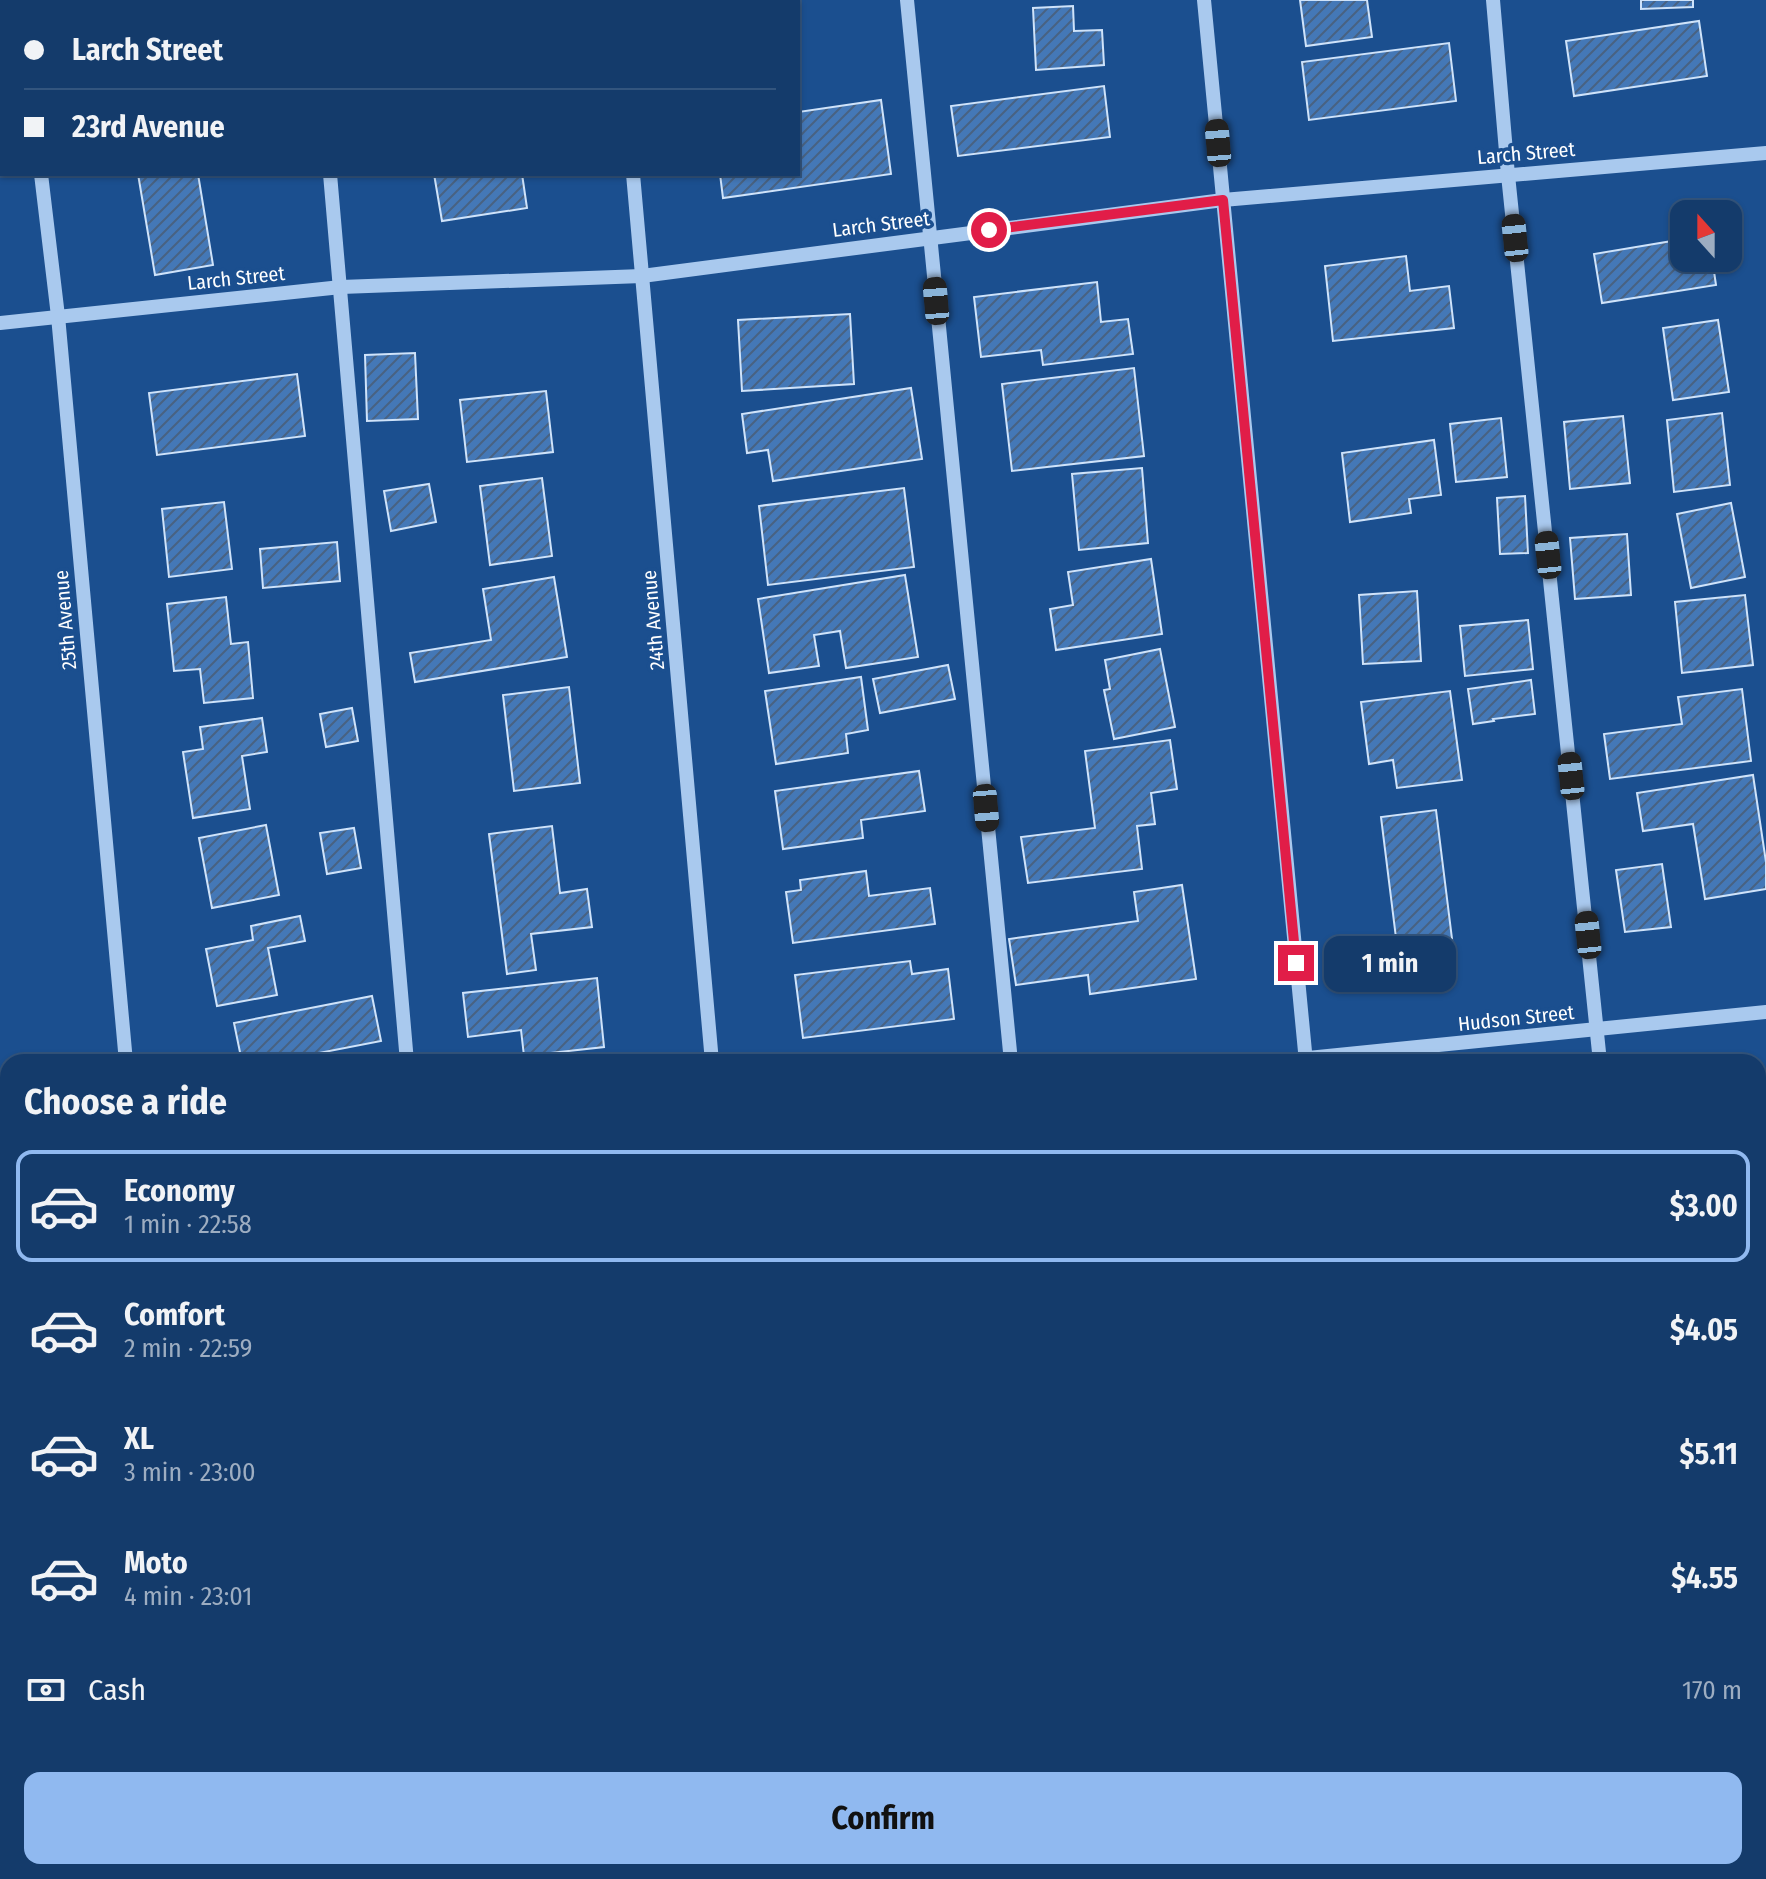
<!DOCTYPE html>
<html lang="en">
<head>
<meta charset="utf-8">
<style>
	:root { --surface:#143b6b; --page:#214673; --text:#f1f3f6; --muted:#9dadc1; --line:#33557e; --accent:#90b9f0 }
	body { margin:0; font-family:"Fira Sans Condensed",sans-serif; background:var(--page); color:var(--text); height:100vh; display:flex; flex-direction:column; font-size:30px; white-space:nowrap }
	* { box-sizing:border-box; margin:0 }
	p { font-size:26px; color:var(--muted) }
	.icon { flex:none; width:44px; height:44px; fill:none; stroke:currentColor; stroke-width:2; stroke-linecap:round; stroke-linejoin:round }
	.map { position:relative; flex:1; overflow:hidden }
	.sheet { position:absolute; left:0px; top:1054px; width:1766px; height:826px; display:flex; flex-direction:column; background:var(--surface); border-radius:24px 24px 0 0; box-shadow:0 2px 6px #0004,0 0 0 2px var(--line) }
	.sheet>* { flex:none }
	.guide { position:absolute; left:0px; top:0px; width:800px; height:176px; box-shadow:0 2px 6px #0004,0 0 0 2px var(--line); display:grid; align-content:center; height:176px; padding:0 24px; background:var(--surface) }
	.needle { width:52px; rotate:339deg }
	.buttons { position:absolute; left:1670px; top:200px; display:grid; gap:16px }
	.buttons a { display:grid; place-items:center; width:72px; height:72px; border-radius:16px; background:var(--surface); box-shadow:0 2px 6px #0004,0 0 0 2px var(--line); font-size:40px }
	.end { position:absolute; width:36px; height:36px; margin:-18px; border:10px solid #e11d48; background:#fff; box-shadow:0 0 0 4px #fff }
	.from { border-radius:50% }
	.bubble { position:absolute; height:56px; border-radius:16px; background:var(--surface); box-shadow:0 2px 6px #0004,0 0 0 2px var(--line); font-size:26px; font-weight:700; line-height:56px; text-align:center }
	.car { position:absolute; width:24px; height:48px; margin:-24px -12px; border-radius:10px; box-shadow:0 0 6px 2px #0007; background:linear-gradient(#222 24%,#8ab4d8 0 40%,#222 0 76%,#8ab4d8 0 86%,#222 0) }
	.guide b { display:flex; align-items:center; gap:28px; height:76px; font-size:30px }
	.guide b+b { border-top:2px solid var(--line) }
	.guide i { width:20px; height:20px; background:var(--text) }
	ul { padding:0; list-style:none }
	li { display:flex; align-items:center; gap:24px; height:112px; margin:0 16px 12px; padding:0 8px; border:4px solid transparent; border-radius:16px }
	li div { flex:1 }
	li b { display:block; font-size:30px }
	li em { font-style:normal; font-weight:700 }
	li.selected { border-color:var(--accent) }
	li>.icon { width:72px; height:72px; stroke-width:1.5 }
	h2 { padding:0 24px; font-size:36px; line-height:96px }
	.pay { display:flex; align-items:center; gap:20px; height:88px; padding:0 24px; font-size:30px }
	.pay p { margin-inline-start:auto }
	.action { display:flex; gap:16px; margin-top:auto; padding:16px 24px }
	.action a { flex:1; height:92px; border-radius:16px; background:var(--accent); color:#111; font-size:32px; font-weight:700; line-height:92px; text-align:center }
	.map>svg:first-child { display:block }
	.park { fill:url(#park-dots) }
	.building { fill:url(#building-hatch); stroke:#cfe3fa; stroke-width:2 }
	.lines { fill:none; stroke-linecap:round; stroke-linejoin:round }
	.path { stroke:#a9c9ee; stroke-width:5; stroke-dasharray:4 6; stroke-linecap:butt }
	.minor { stroke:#a9c9ee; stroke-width:14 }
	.route { stroke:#e11d48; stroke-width:10 }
	.labels { text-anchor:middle; stroke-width:7; stroke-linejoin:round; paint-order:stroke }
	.street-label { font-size:20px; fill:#fff; stroke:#1b4f8f }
</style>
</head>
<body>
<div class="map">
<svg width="1766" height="1879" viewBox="0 0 1766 1879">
	<defs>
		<pattern id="park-dots" width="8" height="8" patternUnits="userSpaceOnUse" patternTransform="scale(2)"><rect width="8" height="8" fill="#2e69ad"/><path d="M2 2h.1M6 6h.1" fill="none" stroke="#4d80b9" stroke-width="1.8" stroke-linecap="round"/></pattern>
		<pattern id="building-hatch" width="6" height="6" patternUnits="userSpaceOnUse" patternTransform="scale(2)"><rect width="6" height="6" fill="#4478b7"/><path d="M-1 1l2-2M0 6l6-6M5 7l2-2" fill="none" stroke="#486282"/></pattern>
	</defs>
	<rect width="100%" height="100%" fill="#1b4f8f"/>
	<path class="park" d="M0 1250 8 1262V1872H374L377 1879H0Z"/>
	<g class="building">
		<path d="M705 0H785V2H706Z"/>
		<path d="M1300 0H1367L1372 37 1306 46Z"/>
		<path d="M1641 0H1693V7L1641 9Z"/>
		<path d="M1073 6 1074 31 1102 30 1104 65 1036 70 1033 8Z"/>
		<path d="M1699 21 1707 76 1574 96 1566 41Z"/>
		<path d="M1449 43 1456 101 1309 120 1302 62Z"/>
		<path d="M1104 86 1110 137 958 156 951 106Z"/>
		<path d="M881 100 891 174 723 198 720 174H798V112Z"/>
		<path d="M138 174H198L213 265 155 275Z"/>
		<path d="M434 174H522L527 208 442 221Z"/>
		<path d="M1684 239V258H1712L1716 285 1602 303 1594 254Z"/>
		<path d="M1406 256 1410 291 1449 286 1454 328 1333 341 1325 266Z"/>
		<path d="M1097 282 1101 322 1128 319 1133 354 1043 365 1041 350 981 357 974 297Z"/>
		<path d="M850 314 854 384 742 391 738 320Z"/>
		<path d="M1718 320 1729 392 1673 400 1663 328Z"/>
		<path d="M415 353 418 419 367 421 365 355Z"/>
		<path d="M1134 368 1144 456 1012 471 1002 384Z"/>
		<path d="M297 374 305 436 157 455 149 393Z"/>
		<path d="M911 388 922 459 773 481 768 450 747 453 742 414Z"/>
		<path d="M546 391 553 452 467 462 460 400Z"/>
		<path d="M1722 413 1730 485 1674 492 1667 420Z"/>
		<path d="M1623 416 1630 483 1570 489 1564 422Z"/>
		<path d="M1501 418 1507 477 1456 482 1450 424Z"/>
		<path d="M1434 440 1441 495 1409 499 1411 513 1350 522 1342 453Z"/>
		<path d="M1142 468 1148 543 1079 550 1072 474Z"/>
		<path d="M542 478 552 556 490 565 480 486Z"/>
		<path d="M429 484 436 522 391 531 384 491Z"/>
		<path d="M904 488 914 567 768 585 759 506Z"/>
		<path d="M1525 496 1528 553 1500 554 1497 498Z"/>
		<path d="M224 502 232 569 169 577 162 509Z"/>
		<path d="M1731 503 1745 577 1691 588 1677 514Z"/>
		<path d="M1627 534 1631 595 1575 599 1570 538Z"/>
		<path d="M337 542 340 581 263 588 260 549Z"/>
		<path d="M1151 559 1162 634 1056 650 1050 609 1073 605 1068 572Z"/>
		<path d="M905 575 918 657 846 668 840 631 814 635 819 666 769 673 758 599Z"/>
		<path d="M554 577 567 657 415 682 410 653 491 640 483 589Z"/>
		<path d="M1417 591 1421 661 1363 664 1359 595Z"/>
		<path d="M1745 595 1753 665 1682 673 1675 602Z"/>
		<path d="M226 597 231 644 248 642 253 698 204 703 200 669 174 671 167 604Z"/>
		<path d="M1528 620 1533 669 1465 676 1460 626Z"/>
		<path d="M1160 649 1175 727 1114 739 1104 690 1110 689 1105 660Z"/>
		<path d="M948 665 955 699 880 713 873 679Z"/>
		<path d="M861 677 868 730 846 734 848 753 776 764 765 691Z"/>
		<path d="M1531 680 1535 714 1493 719 1494 721 1473 724 1468 689Z"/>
		<path d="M569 687 580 783 514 791 503 695Z"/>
		<path d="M1742 689 1751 761 1610 779 1604 734 1682 724 1678 697Z"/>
		<path d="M1450 691 1462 780 1397 788 1393 760 1369 764 1361 702Z"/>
		<path d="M352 708 358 741 326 747 320 714Z"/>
		<path d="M262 718 267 752 242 756 250 809 193 818 183 752 203 749 200 727Z"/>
		<path d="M1170 740 1177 789 1151 793 1155 824 1137 826 1142 869 1028 883 1021 837 1095 828 1085 751Z"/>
		<path d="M919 771 925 811 861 820 863 838 783 849 775 791Z"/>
		<path d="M1753 775 1766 862V889L1705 899 1693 824 1643 831 1637 793Z"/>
		<path d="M1436 810 1454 955 1399 962 1381 817Z"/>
		<path d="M266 825 279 895 212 908 199 838Z"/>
		<path d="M552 826 560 893 587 889 592 927 531 934 536 970 507 974 489 834Z"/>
		<path d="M354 828 361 868 327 874 320 833Z"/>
		<path d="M1662 864 1671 927 1625 932 1616 870Z"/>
		<path d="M866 871 869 896 930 888 935 924 793 943 786 892 801 890 800 880Z"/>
		<path d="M1182 885 1196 979 1090 994 1088 975 1016 985 1009 939 1138 921 1134 892Z"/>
		<path d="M300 916 305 941 268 948 277 995 217 1006 206 949 253 940 251 926Z"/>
		<path d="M910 961 912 974 948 969 954 1019 803 1038 795 975Z"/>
		<path d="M597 978 604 1047 524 1056 521 1030 468 1037 463 993Z"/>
		<path d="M372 996 381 1041 288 1059 289 1062H242L234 1023Z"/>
		<path d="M1766 1161V1240L1758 1241V1162Z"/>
		<path d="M1766 1257V1323L1758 1324V1259Z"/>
		<path d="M1766 1347V1416H1765L1759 1348Z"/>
		<path d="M1766 1444V1500L1758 1501V1445Z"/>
		<path d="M1766 1574V1614L1758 1615V1575Z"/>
		<path d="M1766 1631V1707L1758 1708V1665H1760L1758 1632Z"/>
		<path d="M1766 1749V1802L1758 1803V1750Z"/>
		<path d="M1766 1859V1879H1758V1860Z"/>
		<path d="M556 1872H638L642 1879H546L545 1877Z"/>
		<path d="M676 1872H714L715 1879H677Z"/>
		<path d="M1189 1872H1279L1280 1879H1139Z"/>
		<path d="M1460 1872H1547L1548 1879H1461Z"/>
		<path d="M1589 1872H1645L1646 1879H1589Z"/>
	</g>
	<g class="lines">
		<g class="path">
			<path d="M0 1579 8 1593"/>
			<path d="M0 1811 8 1763"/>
			<path d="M211 1872 217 1879"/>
		</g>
		<g class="minor">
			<path d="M21 0V2"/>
			<path d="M314 0V2"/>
			<path d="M616 0V2"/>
			<path d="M907 0 1011 1062"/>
			<path d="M1204 0 1306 1062"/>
			<path d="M1493 0 1508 175 1600 1062"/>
			<path d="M41 174 58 316 126 1062"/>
			<path d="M330 174 407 1062"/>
			<path d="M633 174 712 1062"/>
			<path d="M0 323 341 287 642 276 1223 200 1766 153"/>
			<path d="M1269 1062 1766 1012"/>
			<path d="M0 1169 8 1183"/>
			<path d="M406 1872 410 1879"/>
			<path d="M804 1872 805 1879"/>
			<path d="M1085 1872V1879"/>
			<path d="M1378 1872V1879"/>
			<path d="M1675 1872V1879"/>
		</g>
	</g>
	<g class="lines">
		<path class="route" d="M989 230 1223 200 1296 963"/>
	</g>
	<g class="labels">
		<g class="street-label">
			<text transform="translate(1526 153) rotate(-5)" y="7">Larch Street</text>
			<text transform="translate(881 224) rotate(-7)" y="7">Larch Street</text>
			<text transform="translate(236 278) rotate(-6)" y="7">Larch Street</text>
			<text transform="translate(65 620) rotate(-95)" y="7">25th Avenue</text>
			<text transform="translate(653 620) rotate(-95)" y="7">24th Avenue</text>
			<text transform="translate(1516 1018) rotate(-6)" y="7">Hudson Street</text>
		</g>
	</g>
</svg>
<div class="buttons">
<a><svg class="needle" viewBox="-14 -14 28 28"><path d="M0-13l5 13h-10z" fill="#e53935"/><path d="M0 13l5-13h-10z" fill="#9dadc1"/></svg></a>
</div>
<i class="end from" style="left:989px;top:230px"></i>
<i class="end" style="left:1296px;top:963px"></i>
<div class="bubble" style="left:1324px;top:936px;width:132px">1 min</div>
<i class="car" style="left:1218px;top:143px;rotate:355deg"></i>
<i class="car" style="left:1515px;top:238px;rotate:354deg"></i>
<i class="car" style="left:936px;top:301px;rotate:355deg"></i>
<i class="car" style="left:1548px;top:555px;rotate:354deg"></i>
<i class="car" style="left:1571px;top:776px;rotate:354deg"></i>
<i class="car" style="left:986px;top:808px;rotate:175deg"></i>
<i class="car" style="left:1588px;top:935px;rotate:354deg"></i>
<div class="guide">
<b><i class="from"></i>Larch Street</b>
<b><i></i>23rd Avenue</b>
</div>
<section class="sheet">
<h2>Choose a ride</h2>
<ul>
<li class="selected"><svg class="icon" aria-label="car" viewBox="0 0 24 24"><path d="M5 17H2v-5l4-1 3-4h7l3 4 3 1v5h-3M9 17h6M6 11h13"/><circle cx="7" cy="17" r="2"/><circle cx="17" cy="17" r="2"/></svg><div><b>Economy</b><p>1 min · 22:58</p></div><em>$3.00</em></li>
<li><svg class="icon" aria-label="car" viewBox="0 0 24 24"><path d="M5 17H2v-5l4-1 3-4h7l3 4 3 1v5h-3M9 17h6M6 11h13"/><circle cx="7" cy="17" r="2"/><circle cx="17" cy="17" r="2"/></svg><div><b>Comfort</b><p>2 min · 22:59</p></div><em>$4.05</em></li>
<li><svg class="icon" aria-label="car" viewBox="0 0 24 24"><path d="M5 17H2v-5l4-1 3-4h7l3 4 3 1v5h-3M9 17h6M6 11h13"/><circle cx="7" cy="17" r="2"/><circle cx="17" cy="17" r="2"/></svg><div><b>XL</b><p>3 min · 23:00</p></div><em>$5.11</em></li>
<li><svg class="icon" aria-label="car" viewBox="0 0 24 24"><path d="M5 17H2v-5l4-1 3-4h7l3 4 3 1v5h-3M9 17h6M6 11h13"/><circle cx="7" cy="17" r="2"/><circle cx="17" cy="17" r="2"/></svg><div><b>Moto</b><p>4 min · 23:01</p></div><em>$4.55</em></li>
</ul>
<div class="pay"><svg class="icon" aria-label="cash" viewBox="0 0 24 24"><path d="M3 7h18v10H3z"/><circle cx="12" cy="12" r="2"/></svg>Cash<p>170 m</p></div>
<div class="action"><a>Confirm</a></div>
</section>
</div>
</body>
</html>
